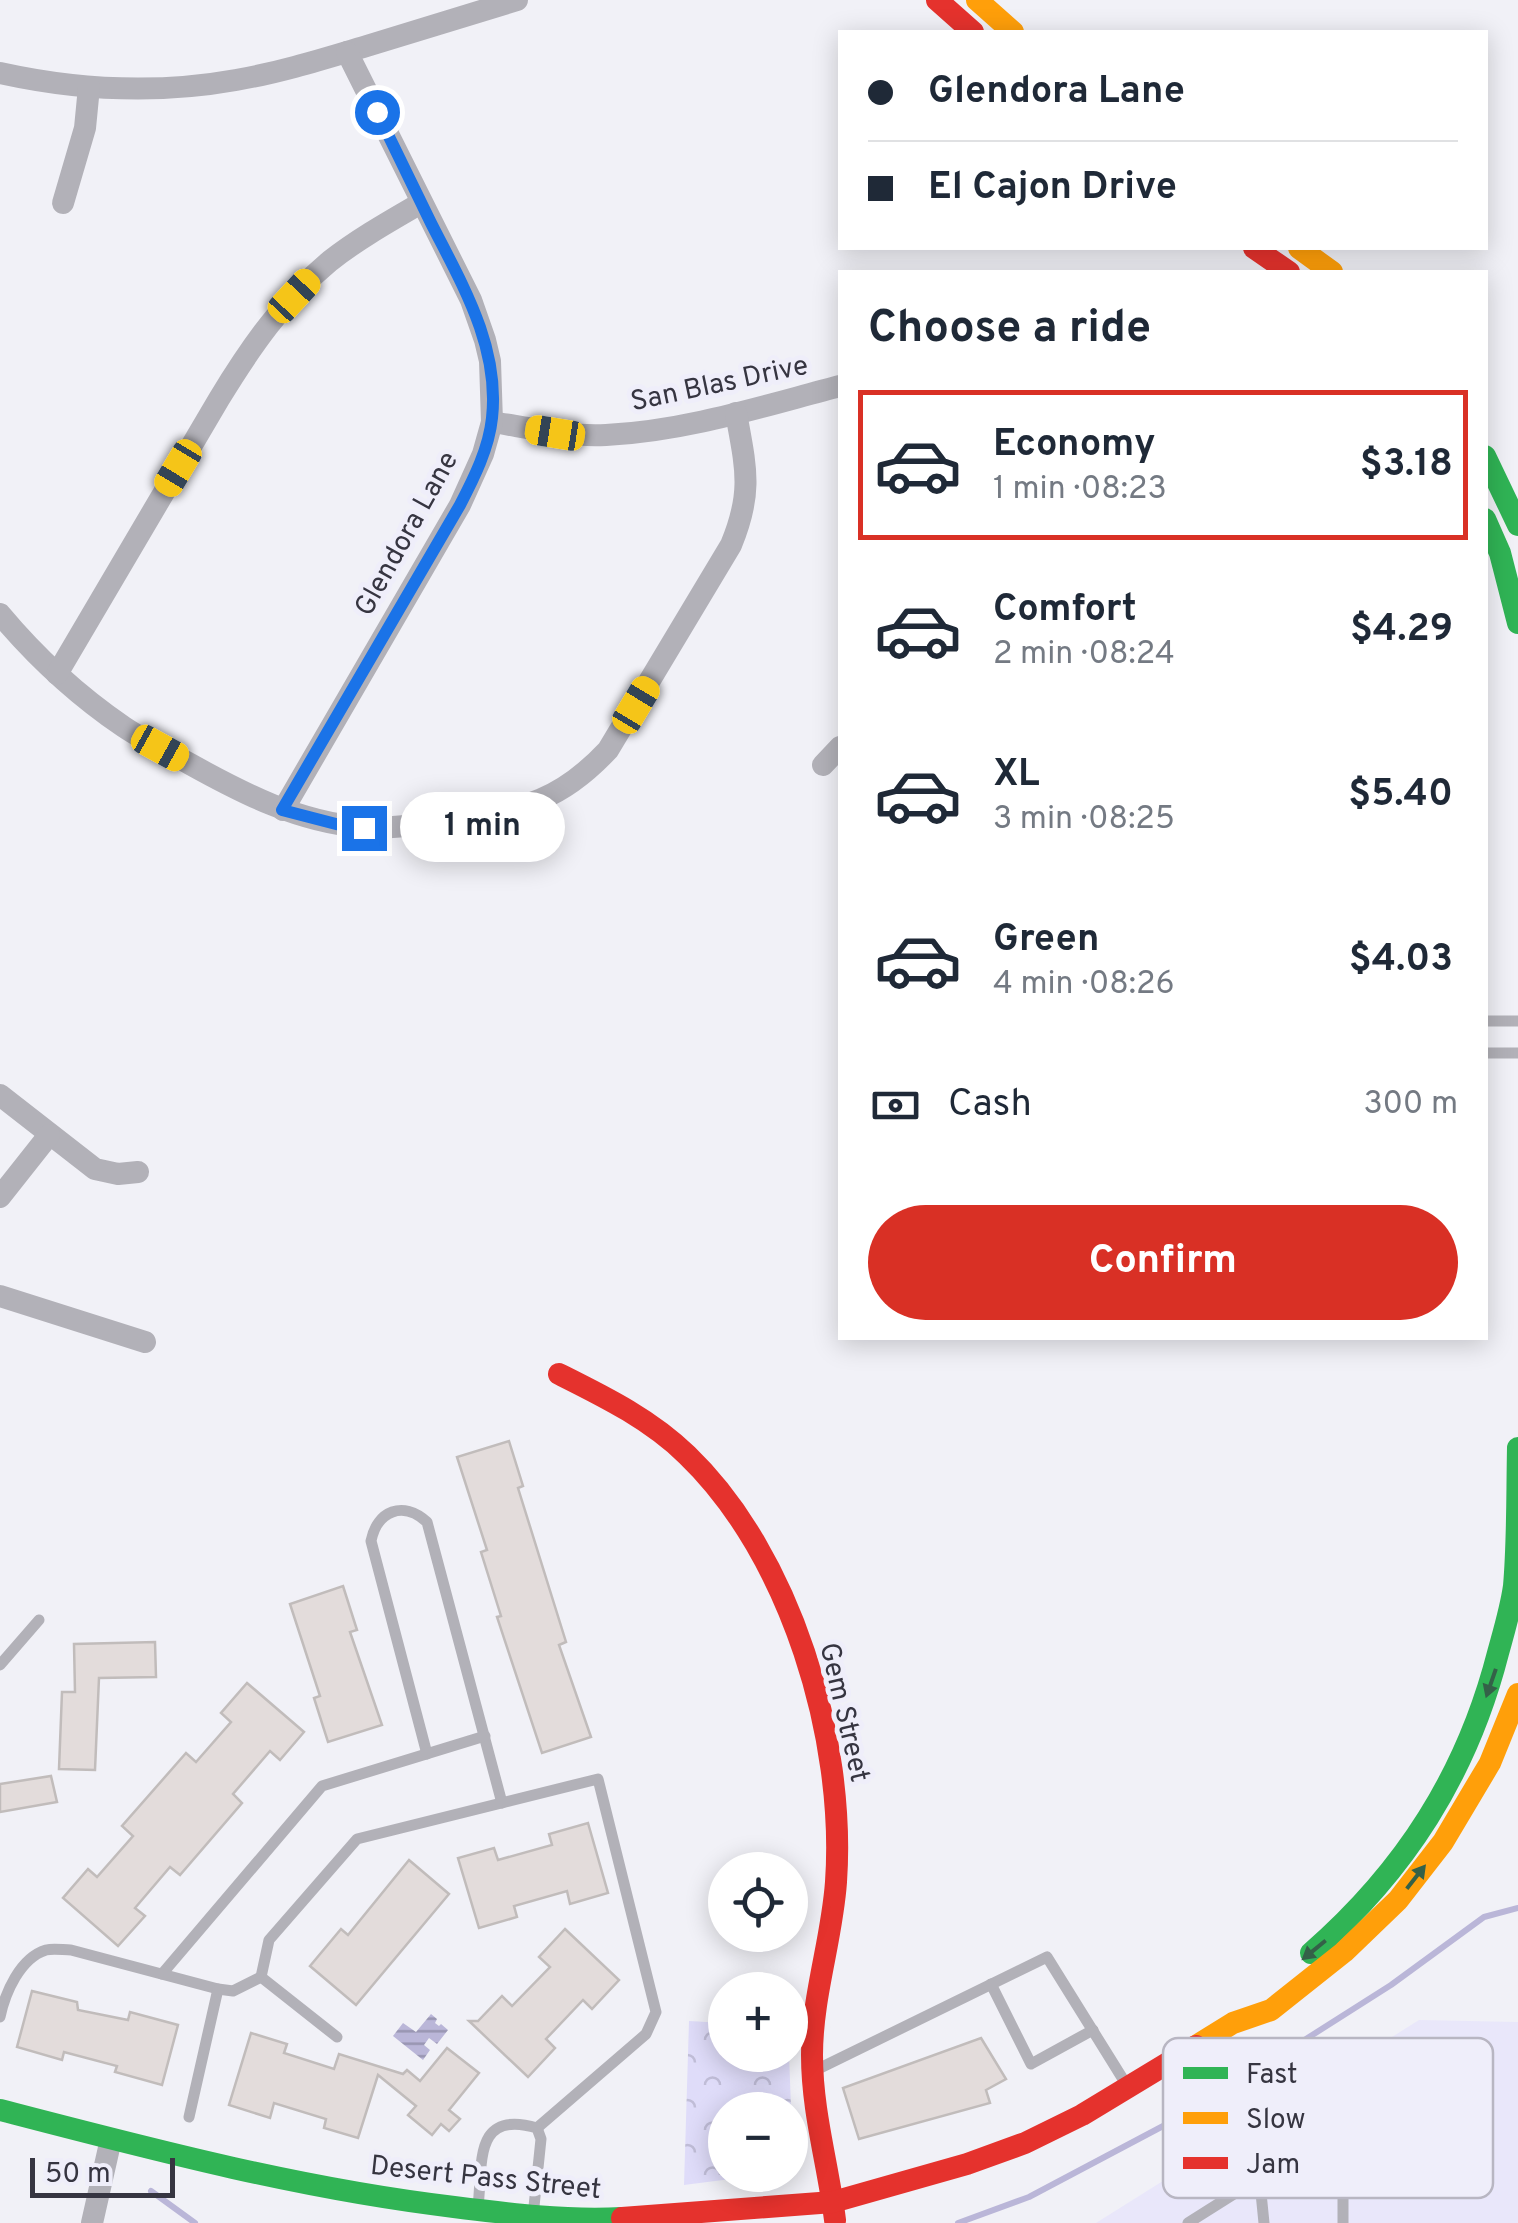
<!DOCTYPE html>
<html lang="en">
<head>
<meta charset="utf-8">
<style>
	:root { --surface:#fff; --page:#f2f2f3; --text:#1f2937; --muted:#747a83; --line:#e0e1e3; --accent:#d93025 }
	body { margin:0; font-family:Overpass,sans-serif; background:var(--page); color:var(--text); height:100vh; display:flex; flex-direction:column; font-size:38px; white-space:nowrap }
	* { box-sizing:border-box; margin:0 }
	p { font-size:32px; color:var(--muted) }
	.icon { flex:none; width:55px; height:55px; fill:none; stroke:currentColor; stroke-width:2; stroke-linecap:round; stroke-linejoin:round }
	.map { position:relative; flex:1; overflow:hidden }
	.drawer { position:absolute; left:838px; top:270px; width:650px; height:1070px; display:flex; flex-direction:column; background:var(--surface); border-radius:0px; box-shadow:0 5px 25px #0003 }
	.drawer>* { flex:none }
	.banner { position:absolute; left:838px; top:30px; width:650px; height:220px; border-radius:0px; box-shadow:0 5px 25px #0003; display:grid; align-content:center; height:220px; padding:0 30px; background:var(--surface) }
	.controls { position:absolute; left:708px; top:1852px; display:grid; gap:20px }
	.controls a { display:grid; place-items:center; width:100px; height:100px; border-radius:50%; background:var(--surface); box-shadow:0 5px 25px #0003; font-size:50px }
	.scale { position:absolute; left:30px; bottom:25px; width:145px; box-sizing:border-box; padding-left:10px; border:5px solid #363541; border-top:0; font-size:28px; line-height:35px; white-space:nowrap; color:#363541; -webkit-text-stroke:8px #efeefa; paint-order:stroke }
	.end { position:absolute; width:45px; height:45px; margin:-22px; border:12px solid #1a73e8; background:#fff; box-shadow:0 0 0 5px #fff }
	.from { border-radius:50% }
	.bubble { position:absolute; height:70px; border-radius:35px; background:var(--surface); box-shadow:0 5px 25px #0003; font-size:32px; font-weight:700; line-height:70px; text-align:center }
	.car { position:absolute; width:30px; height:60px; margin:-30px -15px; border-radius:12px; box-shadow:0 0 8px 2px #0007; background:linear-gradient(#f5c518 24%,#345 0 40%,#f5c518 0 76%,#345 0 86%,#f5c518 0) }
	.banner b { display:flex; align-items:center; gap:35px; height:95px; font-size:38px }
	.banner b+b { border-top:2px solid var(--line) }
	.banner i { width:25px; height:25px; background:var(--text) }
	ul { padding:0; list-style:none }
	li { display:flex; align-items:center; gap:30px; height:150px; margin:0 20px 15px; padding:0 10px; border:5px solid transparent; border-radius:0px }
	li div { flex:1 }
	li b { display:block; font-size:38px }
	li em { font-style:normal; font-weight:700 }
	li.on { border-color:var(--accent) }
	li>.icon { width:90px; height:90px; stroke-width:1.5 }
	h2 { padding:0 30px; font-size:45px; line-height:120px }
	.pay { display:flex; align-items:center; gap:25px; height:110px; padding:0 30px; font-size:38px }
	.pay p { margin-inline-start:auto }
	.primary-button { display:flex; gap:20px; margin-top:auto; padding:20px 30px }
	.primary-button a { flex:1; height:115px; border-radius:60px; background:var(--accent); color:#fff; font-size:40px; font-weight:700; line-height:115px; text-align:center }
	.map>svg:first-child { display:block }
	.built { fill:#e9e7fa }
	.park { fill:url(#park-crowns) }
	.water { fill:url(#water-rules) }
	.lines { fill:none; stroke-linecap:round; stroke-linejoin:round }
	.stream { stroke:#bab6d8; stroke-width:6 }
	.building { fill:#e3dcdb; stroke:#c1bcbb; stroke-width:2.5 }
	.lane { stroke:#b2b1b8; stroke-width:11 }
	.street { stroke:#b2b1b8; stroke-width:22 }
	.fast { stroke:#30b455; stroke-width:22 }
	.slow { stroke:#ff9f0a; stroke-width:22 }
	.jam { stroke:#e5322d; stroke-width:22 }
	.oneway { fill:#346148 }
	.route { stroke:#1a73e8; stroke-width:12 }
	.labels { text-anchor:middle; stroke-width:10; stroke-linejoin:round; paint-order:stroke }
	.street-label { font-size:28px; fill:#363541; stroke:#efeefa }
	.key { fill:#efeefa; stroke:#b8b6c2; stroke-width:2.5 }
	.key-label { font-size:28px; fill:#363541 }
</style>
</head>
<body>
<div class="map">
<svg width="1518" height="2223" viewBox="0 0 1518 2223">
	<defs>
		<pattern id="park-crowns" width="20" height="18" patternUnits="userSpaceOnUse" patternTransform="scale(2.5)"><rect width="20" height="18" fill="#dfdcf9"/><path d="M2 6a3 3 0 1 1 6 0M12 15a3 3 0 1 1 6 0" fill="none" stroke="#c0bdd7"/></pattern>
		<pattern id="water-rules" width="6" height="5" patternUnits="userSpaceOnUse" patternTransform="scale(2.5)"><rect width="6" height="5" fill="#bab6d8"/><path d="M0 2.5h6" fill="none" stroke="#9895b1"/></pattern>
	</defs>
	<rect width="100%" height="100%" fill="#f1f1f7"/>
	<path class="built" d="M1419 2020 1518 2022V2223H1096Z"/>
	<path class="park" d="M689 2021 725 2023V2055H789L793 2158 790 2161V2110H725V2175H762L684 2185Z"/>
	<path class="water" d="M431 2014 437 2019 435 2023 439 2026 441 2024 448 2030 437 2044 429 2038 424 2045 430 2050 423 2060 393 2036 403 2023 416 2032Z"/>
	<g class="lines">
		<g class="stream">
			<path d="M151 2191 195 2223"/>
			<path d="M958 2223 1029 2197 1199 2107 1391 1985 1484 1917 1518 1908"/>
		</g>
	</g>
	<g class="building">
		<path d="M509 1441 523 1486 518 1488 566 1642 559 1645 591 1737 542 1753 497 1617 501 1616 481 1552 487 1550 457 1457Z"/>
		<path d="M343 1586 357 1630 350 1632 382 1725 328 1742 314 1698 320 1696 290 1604Z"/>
		<path d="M155 1642 156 1677 99 1678 95 1770 59 1769 62 1692H75L74 1644Z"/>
		<path d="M247 1683 304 1732 280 1760 270 1751 233 1794 242 1803 180 1875 170 1867 135 1908 145 1916 118 1946 63 1898 88 1869 97 1877 133 1836 122 1826 186 1753 196 1762 231 1722 221 1713Z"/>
		<path d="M51 1776 57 1802 0 1812V1784Z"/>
		<path d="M588 1823 608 1893 570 1904 567 1891 514 1906 517 1917 479 1928 458 1858 494 1848 498 1860 552 1845 549 1834Z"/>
		<path d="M409 1860 449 1894 356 2005 310 1966 341 1929 348 1935Z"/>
		<path d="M565 1929 619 1980 592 2009 583 2000 546 2039 555 2048 528 2077 469 2021H478L502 1996 512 2006 550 1967 539 1957Z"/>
		<path d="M32 1991 77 2002 78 2010 128 2020 130 2012 178 2025 162 2085 115 2072 117 2066 64 2052 62 2060 17 2047Z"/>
		<path d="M251 2033 287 2044 284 2053 334 2069 339 2054 403 2074 407 2070 420 2081 447 2048 479 2073 449 2110 460 2119 449 2131 441 2124 432 2135 408 2115 416 2106 378 2075 358 2138 324 2128 326 2119 274 2103 270 2118 229 2105Z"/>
		<path d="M981 2038 1006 2079 986 2090 990 2103 859 2139 843 2088Z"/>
	</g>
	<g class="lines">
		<g class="lane">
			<path d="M1485 1021H1518"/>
			<path d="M1485 1053H1518"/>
			<path d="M0 1665 39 1620"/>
			<path d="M427 1754 371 1541C377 1511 403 1500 427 1522L502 1803"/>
			<path d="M162 1974 322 1786 485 1736"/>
			<path d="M991 1984 1031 2064 1093 2030"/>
			<path d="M0 2017C5 1993 20 1958 46 1950 54 1948 63 1950 71 1950L218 1989 233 1991 261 1977"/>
			<path d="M337 2037 261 1977 269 1940 357 1839 598 1779 656 2012 646 2034 537 2128"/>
			<path d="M816 2070 1047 1957 1126 2084"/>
			<path d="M189 2117 218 1989"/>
			<path d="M1255 2181 1261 2193 1264 2223"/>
			<path d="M478 2207C483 2164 473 2109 537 2128L541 2139 533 2216"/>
			<path d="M1188 2223 1305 2149 1326 2143H1343V2223"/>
		</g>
		<g class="street">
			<path d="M0 73C77 90 158 94 236 80 282 72 326 58 370 45 419 30 468 15 517 0"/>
			<path d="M63 203 85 128 89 87"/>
			<path d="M492 422C530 428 568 437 606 435 686 431 763 406 840 386"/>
			<path d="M0 614C36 657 77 695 124 727 145 741 168 752 190 764 244 794 299 822 361 827 393 830 427 823 459 818 526 808 560 801 608 750L731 545C753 492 746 468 736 413"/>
			<path d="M57 674 219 399C250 348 284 299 330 261 358 239 390 221 421 203"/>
			<path d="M823 765 840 747"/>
			<path d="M283 810 460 505 483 454 492 422 490 361 485 340 471 300 347 52"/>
			<path d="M0 1095 95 1169 118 1174 138 1172"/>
			<path d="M0 1197 49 1135"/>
			<path d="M0 1296 145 1342"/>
			<path d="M92 2223 111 2139"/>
		</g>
		<g class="fast">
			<path d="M1485 456 1518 525"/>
			<path d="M1485 519 1500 553 1518 623"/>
			<path d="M1311 1953C1405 1871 1467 1774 1498 1653 1504 1631 1511 1608 1514 1586 1518 1540 1517 1494 1518 1448"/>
			<path d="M0 2110C150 2149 301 2189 454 2207 510 2214 566 2221 622 2218"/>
		</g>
		<g class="slow">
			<path d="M977 0 1013 32"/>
			<path d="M1299 248 1332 272"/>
			<path d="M1196 2046 1233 2023 1271 2010 1344 1952 1398 1900 1443 1842 1490 1763 1518 1694"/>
		</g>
		<g class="jam">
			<path d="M937 0 973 32"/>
			<path d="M1254 248 1289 272"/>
			<path d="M559 1374C605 1397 650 1419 687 1455 791 1555 846 1739 836 1882 832 1940 812 1996 812 2055 812 2112 828 2164 835 2220"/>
			<path d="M622 2218 833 2202 967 2164 1025 2143 1082 2115 1196 2046"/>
		</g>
	</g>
	<defs><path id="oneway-solid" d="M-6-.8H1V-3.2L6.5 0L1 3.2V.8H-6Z" transform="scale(2.5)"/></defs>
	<g class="oneway">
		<use href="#oneway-solid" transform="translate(1491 1683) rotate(109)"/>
		<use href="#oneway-solid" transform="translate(1416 1877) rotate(-52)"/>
		<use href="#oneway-solid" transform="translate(1314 1950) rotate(141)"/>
	</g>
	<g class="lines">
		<path class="route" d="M364 828 336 824 282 810 460 505C474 478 489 448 492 418 500 347 462 284 431 223 413 186 395 149 377 112"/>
	</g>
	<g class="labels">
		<g class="street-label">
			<text transform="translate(719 382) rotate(-12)" y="10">San Blas Drive</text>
			<text transform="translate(405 533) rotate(-61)" y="10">Glendora Lane</text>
			<text transform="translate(846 1712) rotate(77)" y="10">Gem Street</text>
			<text transform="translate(486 2176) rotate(6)" y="10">Desert Pass Street</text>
		</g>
	</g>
	<rect x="1163" y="2038" width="330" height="160" rx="15" class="key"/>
	<rect x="1183" y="2067" width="45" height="12" fill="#30b455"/>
	<rect x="1183" y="2112" width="45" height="12" fill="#ff9f0a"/>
	<rect x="1183" y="2157" width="45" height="12" fill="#e5322d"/>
	<g class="key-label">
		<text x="1246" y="2083">Fast</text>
		<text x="1246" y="2128">Slow</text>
		<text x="1246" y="2173">Jam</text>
	</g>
</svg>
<div class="controls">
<a><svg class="icon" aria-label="locate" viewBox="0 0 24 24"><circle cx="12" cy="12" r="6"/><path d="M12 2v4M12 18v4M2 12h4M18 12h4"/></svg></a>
<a>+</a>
<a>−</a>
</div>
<div class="scale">50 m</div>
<i class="end from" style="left:377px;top:112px"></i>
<i class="end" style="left:364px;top:828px"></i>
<div class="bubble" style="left:400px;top:792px;width:165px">1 min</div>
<i class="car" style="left:294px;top:296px;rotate:43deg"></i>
<i class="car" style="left:555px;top:433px;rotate:279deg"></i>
<i class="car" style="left:178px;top:468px;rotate:211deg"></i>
<i class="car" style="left:636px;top:705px;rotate:31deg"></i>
<i class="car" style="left:160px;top:748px;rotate:119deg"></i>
<div class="banner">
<b><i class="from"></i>Glendora Lane</b>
<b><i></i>El Cajon Drive</b>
</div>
<section class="drawer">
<h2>Choose a ride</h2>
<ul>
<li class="on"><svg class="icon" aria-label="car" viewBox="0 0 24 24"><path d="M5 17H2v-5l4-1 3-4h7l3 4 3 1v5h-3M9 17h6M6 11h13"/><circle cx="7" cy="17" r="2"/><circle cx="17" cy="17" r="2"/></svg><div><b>Economy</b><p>1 min · 08:23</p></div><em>$3.18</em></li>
<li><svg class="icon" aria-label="car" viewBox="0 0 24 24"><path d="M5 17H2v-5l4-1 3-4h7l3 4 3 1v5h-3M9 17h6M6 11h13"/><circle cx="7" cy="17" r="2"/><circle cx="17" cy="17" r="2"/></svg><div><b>Comfort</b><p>2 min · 08:24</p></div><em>$4.29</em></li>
<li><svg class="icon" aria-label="car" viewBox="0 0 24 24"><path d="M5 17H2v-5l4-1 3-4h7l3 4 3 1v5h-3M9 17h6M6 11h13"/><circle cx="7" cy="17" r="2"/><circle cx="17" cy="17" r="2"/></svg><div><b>XL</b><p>3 min · 08:25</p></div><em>$5.40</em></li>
<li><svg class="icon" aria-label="car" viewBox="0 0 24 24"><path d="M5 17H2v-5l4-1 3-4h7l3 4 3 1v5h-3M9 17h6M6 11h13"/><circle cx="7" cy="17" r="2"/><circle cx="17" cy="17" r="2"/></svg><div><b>Green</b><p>4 min · 08:26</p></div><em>$4.03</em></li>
</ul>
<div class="pay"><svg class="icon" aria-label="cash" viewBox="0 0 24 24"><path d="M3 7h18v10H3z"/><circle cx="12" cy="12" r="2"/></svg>Cash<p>300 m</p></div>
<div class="primary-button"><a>Confirm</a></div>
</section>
</div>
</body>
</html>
